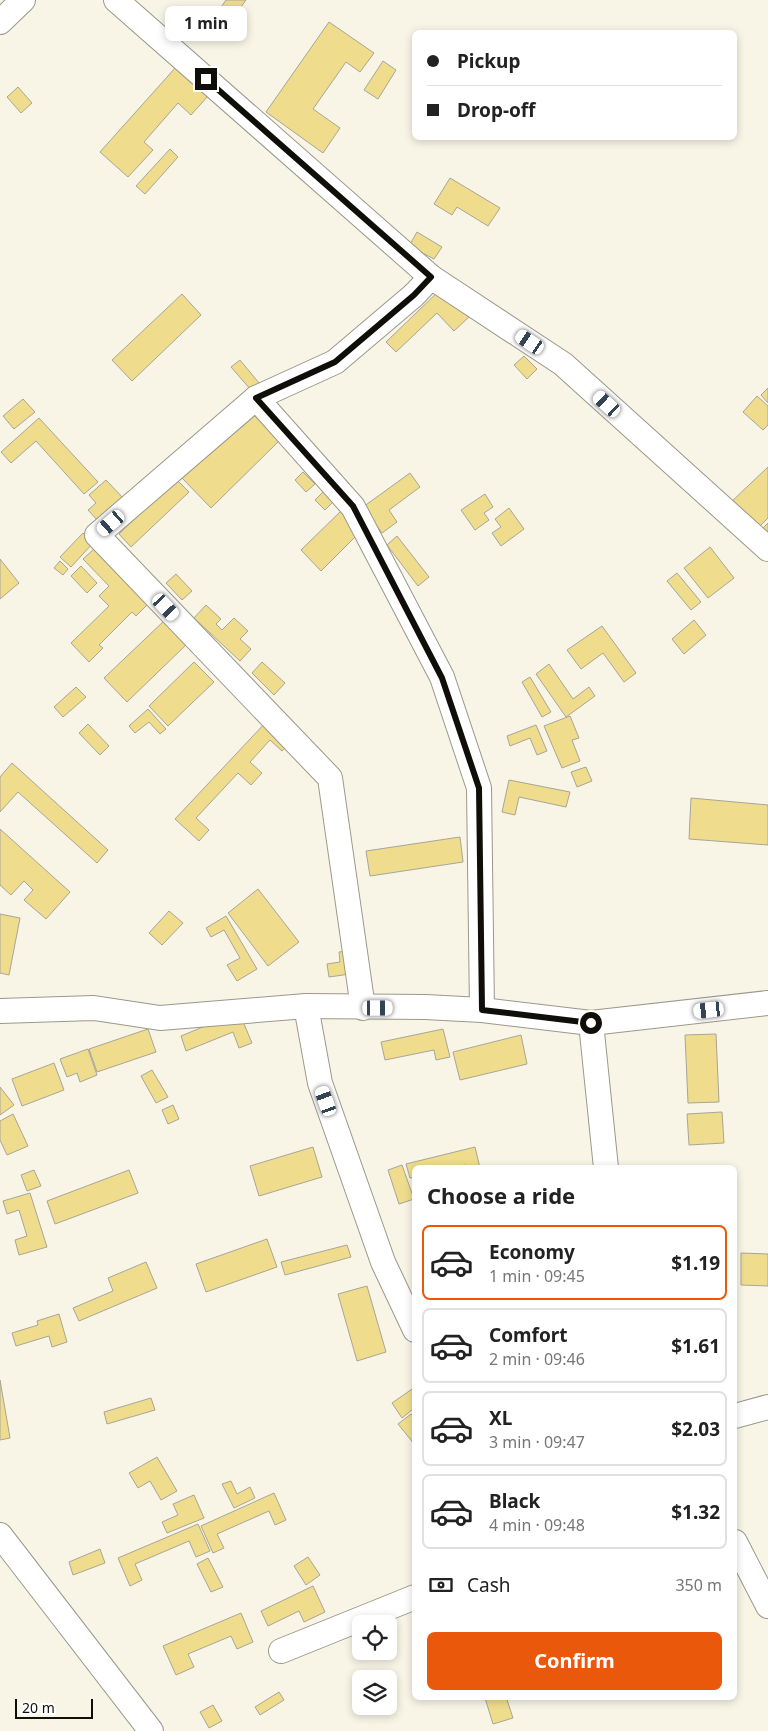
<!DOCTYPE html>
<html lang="en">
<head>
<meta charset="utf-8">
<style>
	:root { --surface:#fff; --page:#f6f6f6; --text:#222; --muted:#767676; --line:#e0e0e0; --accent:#ea580c }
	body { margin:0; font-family:"Noto Sans",sans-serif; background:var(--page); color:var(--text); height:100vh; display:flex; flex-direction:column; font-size:19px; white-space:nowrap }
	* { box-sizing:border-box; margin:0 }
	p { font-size:16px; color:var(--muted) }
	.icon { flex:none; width:28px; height:28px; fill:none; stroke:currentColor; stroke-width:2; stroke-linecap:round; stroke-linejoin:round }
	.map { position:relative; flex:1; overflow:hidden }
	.drawer { position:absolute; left:412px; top:1165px; width:325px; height:535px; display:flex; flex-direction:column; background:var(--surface); border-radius:8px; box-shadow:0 2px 8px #0003 }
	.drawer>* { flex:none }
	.guide { position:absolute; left:412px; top:30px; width:325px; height:110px; border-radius:8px; box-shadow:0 2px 8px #0003; display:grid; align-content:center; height:110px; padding:0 15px; background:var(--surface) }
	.tools { position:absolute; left:352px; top:1615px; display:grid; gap:10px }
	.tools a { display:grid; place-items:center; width:45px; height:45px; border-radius:8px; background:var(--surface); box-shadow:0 2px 8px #0003; font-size:25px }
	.scale { position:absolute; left:15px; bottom:12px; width:78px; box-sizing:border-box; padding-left:5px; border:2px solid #0f0e09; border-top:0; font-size:14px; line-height:18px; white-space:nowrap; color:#0f0e09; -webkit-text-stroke:4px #fff; paint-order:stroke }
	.end { position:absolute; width:22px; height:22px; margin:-11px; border:6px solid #0f0e09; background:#fff; box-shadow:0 0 0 2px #fff }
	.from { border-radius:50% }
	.bubble { position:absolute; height:35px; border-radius:8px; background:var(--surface); box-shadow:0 2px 8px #0003; font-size:16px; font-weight:700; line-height:35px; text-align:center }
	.car { position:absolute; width:15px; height:30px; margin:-15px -8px; border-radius:6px; box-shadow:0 0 4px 1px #0007; background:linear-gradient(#fff 24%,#345 0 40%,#fff 0 76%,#345 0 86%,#fff 0) }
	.guide b { display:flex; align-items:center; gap:18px; height:48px; font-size:19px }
	.guide b+b { border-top:1px solid var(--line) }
	.guide i { width:12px; height:12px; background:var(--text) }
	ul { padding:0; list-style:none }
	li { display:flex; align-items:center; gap:15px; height:75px; margin:0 10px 8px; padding:0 5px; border:2px solid var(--line); border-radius:8px }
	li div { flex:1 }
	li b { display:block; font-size:19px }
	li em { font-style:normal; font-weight:700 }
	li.active { border-color:var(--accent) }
	li>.icon { width:45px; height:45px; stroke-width:1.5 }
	h2 { padding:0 15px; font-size:22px; line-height:60px }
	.pay { display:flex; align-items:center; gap:12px; height:55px; padding:0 15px; font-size:19px }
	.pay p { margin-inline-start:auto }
	.button { display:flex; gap:10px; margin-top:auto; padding:10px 15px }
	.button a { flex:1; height:58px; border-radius:8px; background:var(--accent); color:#fff; font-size:20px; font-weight:700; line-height:58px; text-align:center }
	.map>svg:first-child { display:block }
	.building { fill:#efdd8d; stroke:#a8a597 }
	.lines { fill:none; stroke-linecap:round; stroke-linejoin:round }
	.street-casing { stroke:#9b988a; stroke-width:26 }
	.street { stroke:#fff; stroke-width:24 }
	.route { stroke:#0f0e09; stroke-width:6 }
</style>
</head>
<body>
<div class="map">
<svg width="768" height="1731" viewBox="0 0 768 1731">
	<rect width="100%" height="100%" fill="#f8f5e6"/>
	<g class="building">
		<path d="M226 0H246L232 19 219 10Z"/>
		<path d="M329 22 374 53 360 72 346 62 313 109 340 128 323 153 266 112Z"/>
		<path d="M383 61 396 70 378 99 364 90Z"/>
		<path d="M176 67 208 96 191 115 178 103 144 142 153 150 128 177 100 152Z"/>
		<path d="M18 87 32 103 21 113 7 97Z"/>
		<path d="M170 149 178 157 145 194 136 186Z"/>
		<path d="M450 178 500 208 488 226 457 207 452 215 434 204Z"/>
		<path d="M417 232 442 247 434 259 409 246Z"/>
		<path d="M442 288 470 316 454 331 437 313 396 352 386 342Z"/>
		<path d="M182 294 201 315 132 381 112 360Z"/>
		<path d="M524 356 537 369 527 379 514 365Z"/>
		<path d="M240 360 259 383 251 390 231 367Z"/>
		<path d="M768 388V403L761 395Z"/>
		<path d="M757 396 768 406V425L763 430 743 412Z"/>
		<path d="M23 399 35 412 14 429 3 416Z"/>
		<path d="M250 411 279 441 211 508 182 478Z"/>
		<path d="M39 418 98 482 84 494 36 441 11 463 1 452Z"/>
		<path d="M768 467V518L756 530 730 503Z"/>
		<path d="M303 472 315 484 306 492 295 480Z"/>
		<path d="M410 473 420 487 389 510 397 522 382 533 363 507Z"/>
		<path d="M176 479 189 492 131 547 119 534Z"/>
		<path d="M106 480 124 499 99 522 88 510 96 503 89 495Z"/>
		<path d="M326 489 336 499 325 510 315 500Z"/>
		<path d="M485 494 493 507 484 513 489 520 475 530 461 510Z"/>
		<path d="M509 508 524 529 501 546 492 533 501 527 495 519Z"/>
		<path d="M342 510 362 530 321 571 301 550Z"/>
		<path d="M768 523V542L759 532Z"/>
		<path d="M83 533 93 543 71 567 60 557Z"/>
		<path d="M397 536 429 577 418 586 387 545Z"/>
		<path d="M710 547 734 578 708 598 684 568Z"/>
		<path d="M94 549 149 603 136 616 132 612 99 645 103 648 89 662 71 643 109 606 99 596 109 586 83 559Z"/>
		<path d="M0 559 19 583 0 599Z"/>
		<path d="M60 561 68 569 63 575 54 568Z"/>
		<path d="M81 566 97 583 87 593 71 576Z"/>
		<path d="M677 573 701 602 691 610 667 581Z"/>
		<path d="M176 574 192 591 182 600 166 583Z"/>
		<path d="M206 605 221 619 216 624 222 630 234 618 248 631 240 639 251 649 240 661 194 618Z"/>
		<path d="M166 619 189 642 127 702 104 678Z"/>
		<path d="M694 620 706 635 684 654 672 639Z"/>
		<path d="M602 626 636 673 624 682 603 653 581 669 567 650Z"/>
		<path d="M194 662 214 682 168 726 149 706Z"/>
		<path d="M262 662 285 683 274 695 252 673Z"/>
		<path d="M549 664 573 699 589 687 595 696 566 717 536 674Z"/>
		<path d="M530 677 551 712 542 717 522 682Z"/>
		<path d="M76 687 86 697 63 717 54 707Z"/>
		<path d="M148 709 166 729 160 734 149 722 135 733 129 726Z"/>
		<path d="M570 716 579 738 572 740 580 761 562 768 544 726Z"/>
		<path d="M267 721 290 743 282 751 270 740 250 762 262 773 251 785 238 773 196 818 209 830 199 841 175 819Z"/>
		<path d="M88 724 109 746 100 755 79 733Z"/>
		<path d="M536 725 547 751 537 755 530 738 510 746 507 736Z"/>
		<path d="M12 763 108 850 97 863 18 792 0 812V777Z"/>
		<path d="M586 767 592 781 577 787 571 772Z"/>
		<path d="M509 780 570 792 566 807 519 797 515 815 502 812Z"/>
		<path d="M691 798 768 805V845L689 839Z"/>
		<path d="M0 829 70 892 46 919 24 900 33 890 24 881 11 895 0 885Z"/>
		<path d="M460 837 463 862 370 876 366 851Z"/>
		<path d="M258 889 299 942 268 966 228 913Z"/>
		<path d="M169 911 183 923 162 945 149 933Z"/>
		<path d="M0 914 20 918 9 975 0 973Z"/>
		<path d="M226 916 257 969 237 981 227 965 240 958 224 930 211 937 206 928Z"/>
		<path d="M354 950 357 973 329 977 327 964 340 962 339 952Z"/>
		<path d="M239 1012 252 1043 239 1048 233 1032 186 1051 181 1036Z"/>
		<path d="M148 1029 156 1052 97 1072 89 1049Z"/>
		<path d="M443 1029 450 1057 436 1060 434 1050 385 1060 381 1042Z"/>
		<path d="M716 1034 719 1102 688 1103 685 1035Z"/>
		<path d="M521 1035 527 1064 460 1080 453 1052Z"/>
		<path d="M88 1049 97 1075 80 1082 77 1073 67 1077 60 1059Z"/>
		<path d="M54 1063 64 1090 22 1106 12 1079Z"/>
		<path d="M152 1070 168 1097 156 1103 141 1076Z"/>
		<path d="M0 1087 14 1105 0 1115Z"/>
		<path d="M173 1105 179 1119 168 1124 162 1110Z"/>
		<path d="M722 1112 724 1143 689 1145 687 1114Z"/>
		<path d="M13 1114 28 1146 7 1155 0 1140V1121Z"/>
		<path d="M313 1147 322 1177 259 1196 250 1166Z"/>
		<path d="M475 1147 480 1168H466L465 1165 455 1168H415V1177L410 1178 406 1164Z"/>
		<path d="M402 1165 414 1199 399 1204 388 1170Z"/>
		<path d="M34 1170 41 1186 27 1191 21 1175Z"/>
		<path d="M129 1170 138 1193 55 1224 47 1201Z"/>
		<path d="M30 1193 47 1247 19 1255 15 1240 27 1236 19 1210 7 1214 3 1201Z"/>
		<path d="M267 1239 277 1267 206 1292 196 1264Z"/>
		<path d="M347 1245 351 1257 285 1275 281 1262Z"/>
		<path d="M741 1253 768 1254V1286L741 1285Z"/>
		<path d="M146 1262 157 1288 79 1321 73 1308 113 1291 108 1278Z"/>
		<path d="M367 1286 386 1352 357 1361 338 1294Z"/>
		<path d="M59 1314 67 1342 52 1347 49 1336 16 1346 12 1333 38 1325 37 1321Z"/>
		<path d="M0 1380 10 1438 0 1440Z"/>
		<path d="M415 1387V1412L413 1409 402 1418 392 1403Z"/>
		<path d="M151 1398 155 1410 107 1424 104 1412Z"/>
		<path d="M411 1414 415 1418V1445L398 1424Z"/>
		<path d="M157 1457 177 1491 161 1500 150 1481 138 1488 129 1473Z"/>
		<path d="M231 1481 237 1494 250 1487 255 1498 234 1508 222 1484Z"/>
		<path d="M274 1493 286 1520 275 1525 269 1511 217 1534 224 1548 213 1553 201 1526Z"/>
		<path d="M194 1495 204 1518 167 1533 162 1522 178 1515 173 1504Z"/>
		<path d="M198 1524 210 1551 196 1557 189 1541 135 1564 142 1580 130 1586 118 1558Z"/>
		<path d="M100 1549 105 1563 73 1575 69 1562Z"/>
		<path d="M308 1557 320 1575 306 1585 294 1566Z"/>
		<path d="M208 1558 223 1587 211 1592 197 1564Z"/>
		<path d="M313 1586 325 1612 304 1622 299 1611 268 1626 261 1611Z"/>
		<path d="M241 1613 253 1642 237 1649 231 1636 188 1654 194 1667 176 1675 163 1646Z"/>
		<path d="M279 1692 284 1700 260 1715 255 1707Z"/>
		<path d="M485 1698H513L507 1700 513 1718 493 1724Z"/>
		<path d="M213 1705 222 1721 209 1728 200 1712Z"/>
	</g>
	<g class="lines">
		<defs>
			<g id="street">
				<path d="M116 0 431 277 563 364 768 549"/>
				<path d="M0 22 23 0"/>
				<path d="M256 398 353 507 442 677 479 788 482 1010"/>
				<path d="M306 1006 320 1083 383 1262 415 1330"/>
				<path d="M363 1008 330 778 97 535 256 398 335 362 414 295 431 277"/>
				<path d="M0 1011 94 1008 160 1018 306 1006 425 1007 482 1010 591 1023 768 1003"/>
				<path d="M591 1023 606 1168"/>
				<path d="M735 1416 768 1407"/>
				<path d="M0 1535 151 1731"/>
				<path d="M735 1542 768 1606"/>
				<path d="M281 1651 415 1597"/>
			</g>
		</defs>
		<use href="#street" class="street-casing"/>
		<use href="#street" class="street"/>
	</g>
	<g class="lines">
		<path class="route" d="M206 79 431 277 414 295 335 362 256 398 353 506 442 678 479 788 482 1010 591 1023"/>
	</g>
</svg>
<div class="tools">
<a><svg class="icon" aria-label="locate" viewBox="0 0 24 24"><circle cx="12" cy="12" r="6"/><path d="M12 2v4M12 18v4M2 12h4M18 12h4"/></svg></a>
<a><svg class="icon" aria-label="layers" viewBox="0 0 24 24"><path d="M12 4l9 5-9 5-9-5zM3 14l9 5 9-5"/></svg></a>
</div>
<div class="scale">20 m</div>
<i class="end from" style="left:591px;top:1023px"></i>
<i class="end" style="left:206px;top:79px"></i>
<div class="bubble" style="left:165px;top:6px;width:82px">1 min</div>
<i class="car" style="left:530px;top:342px;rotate:304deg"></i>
<i class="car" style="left:607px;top:404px;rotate:312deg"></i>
<i class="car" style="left:111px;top:523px;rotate:229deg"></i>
<i class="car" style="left:166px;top:607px;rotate:137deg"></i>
<i class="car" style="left:378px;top:1008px;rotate:90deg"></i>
<i class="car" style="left:709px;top:1010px;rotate:264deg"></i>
<i class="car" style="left:326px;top:1101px;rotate:340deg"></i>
<div class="guide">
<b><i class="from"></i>Pickup</b>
<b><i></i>Drop-off</b>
</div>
<section class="drawer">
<h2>Choose a ride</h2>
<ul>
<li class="active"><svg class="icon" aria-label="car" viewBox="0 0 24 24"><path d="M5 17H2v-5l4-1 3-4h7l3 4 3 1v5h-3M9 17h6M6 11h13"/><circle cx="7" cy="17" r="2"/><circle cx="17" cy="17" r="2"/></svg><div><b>Economy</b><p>1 min · 09:45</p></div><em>$1.19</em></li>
<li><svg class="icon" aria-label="car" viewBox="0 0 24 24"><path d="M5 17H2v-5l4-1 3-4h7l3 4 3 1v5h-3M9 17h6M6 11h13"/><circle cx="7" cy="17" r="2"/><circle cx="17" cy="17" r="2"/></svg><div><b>Comfort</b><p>2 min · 09:46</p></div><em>$1.61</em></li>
<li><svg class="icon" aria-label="car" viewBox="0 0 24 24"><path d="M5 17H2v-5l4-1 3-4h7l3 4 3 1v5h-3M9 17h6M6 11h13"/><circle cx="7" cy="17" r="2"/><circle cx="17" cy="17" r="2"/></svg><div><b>XL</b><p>3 min · 09:47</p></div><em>$2.03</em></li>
<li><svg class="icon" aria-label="car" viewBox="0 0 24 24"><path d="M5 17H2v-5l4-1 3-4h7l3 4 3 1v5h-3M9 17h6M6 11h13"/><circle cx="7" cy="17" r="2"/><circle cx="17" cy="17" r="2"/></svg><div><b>Black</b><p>4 min · 09:48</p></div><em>$1.32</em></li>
</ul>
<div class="pay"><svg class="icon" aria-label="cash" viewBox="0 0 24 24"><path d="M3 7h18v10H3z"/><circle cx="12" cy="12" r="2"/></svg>Cash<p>350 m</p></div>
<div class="button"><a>Confirm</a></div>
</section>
</div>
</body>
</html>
